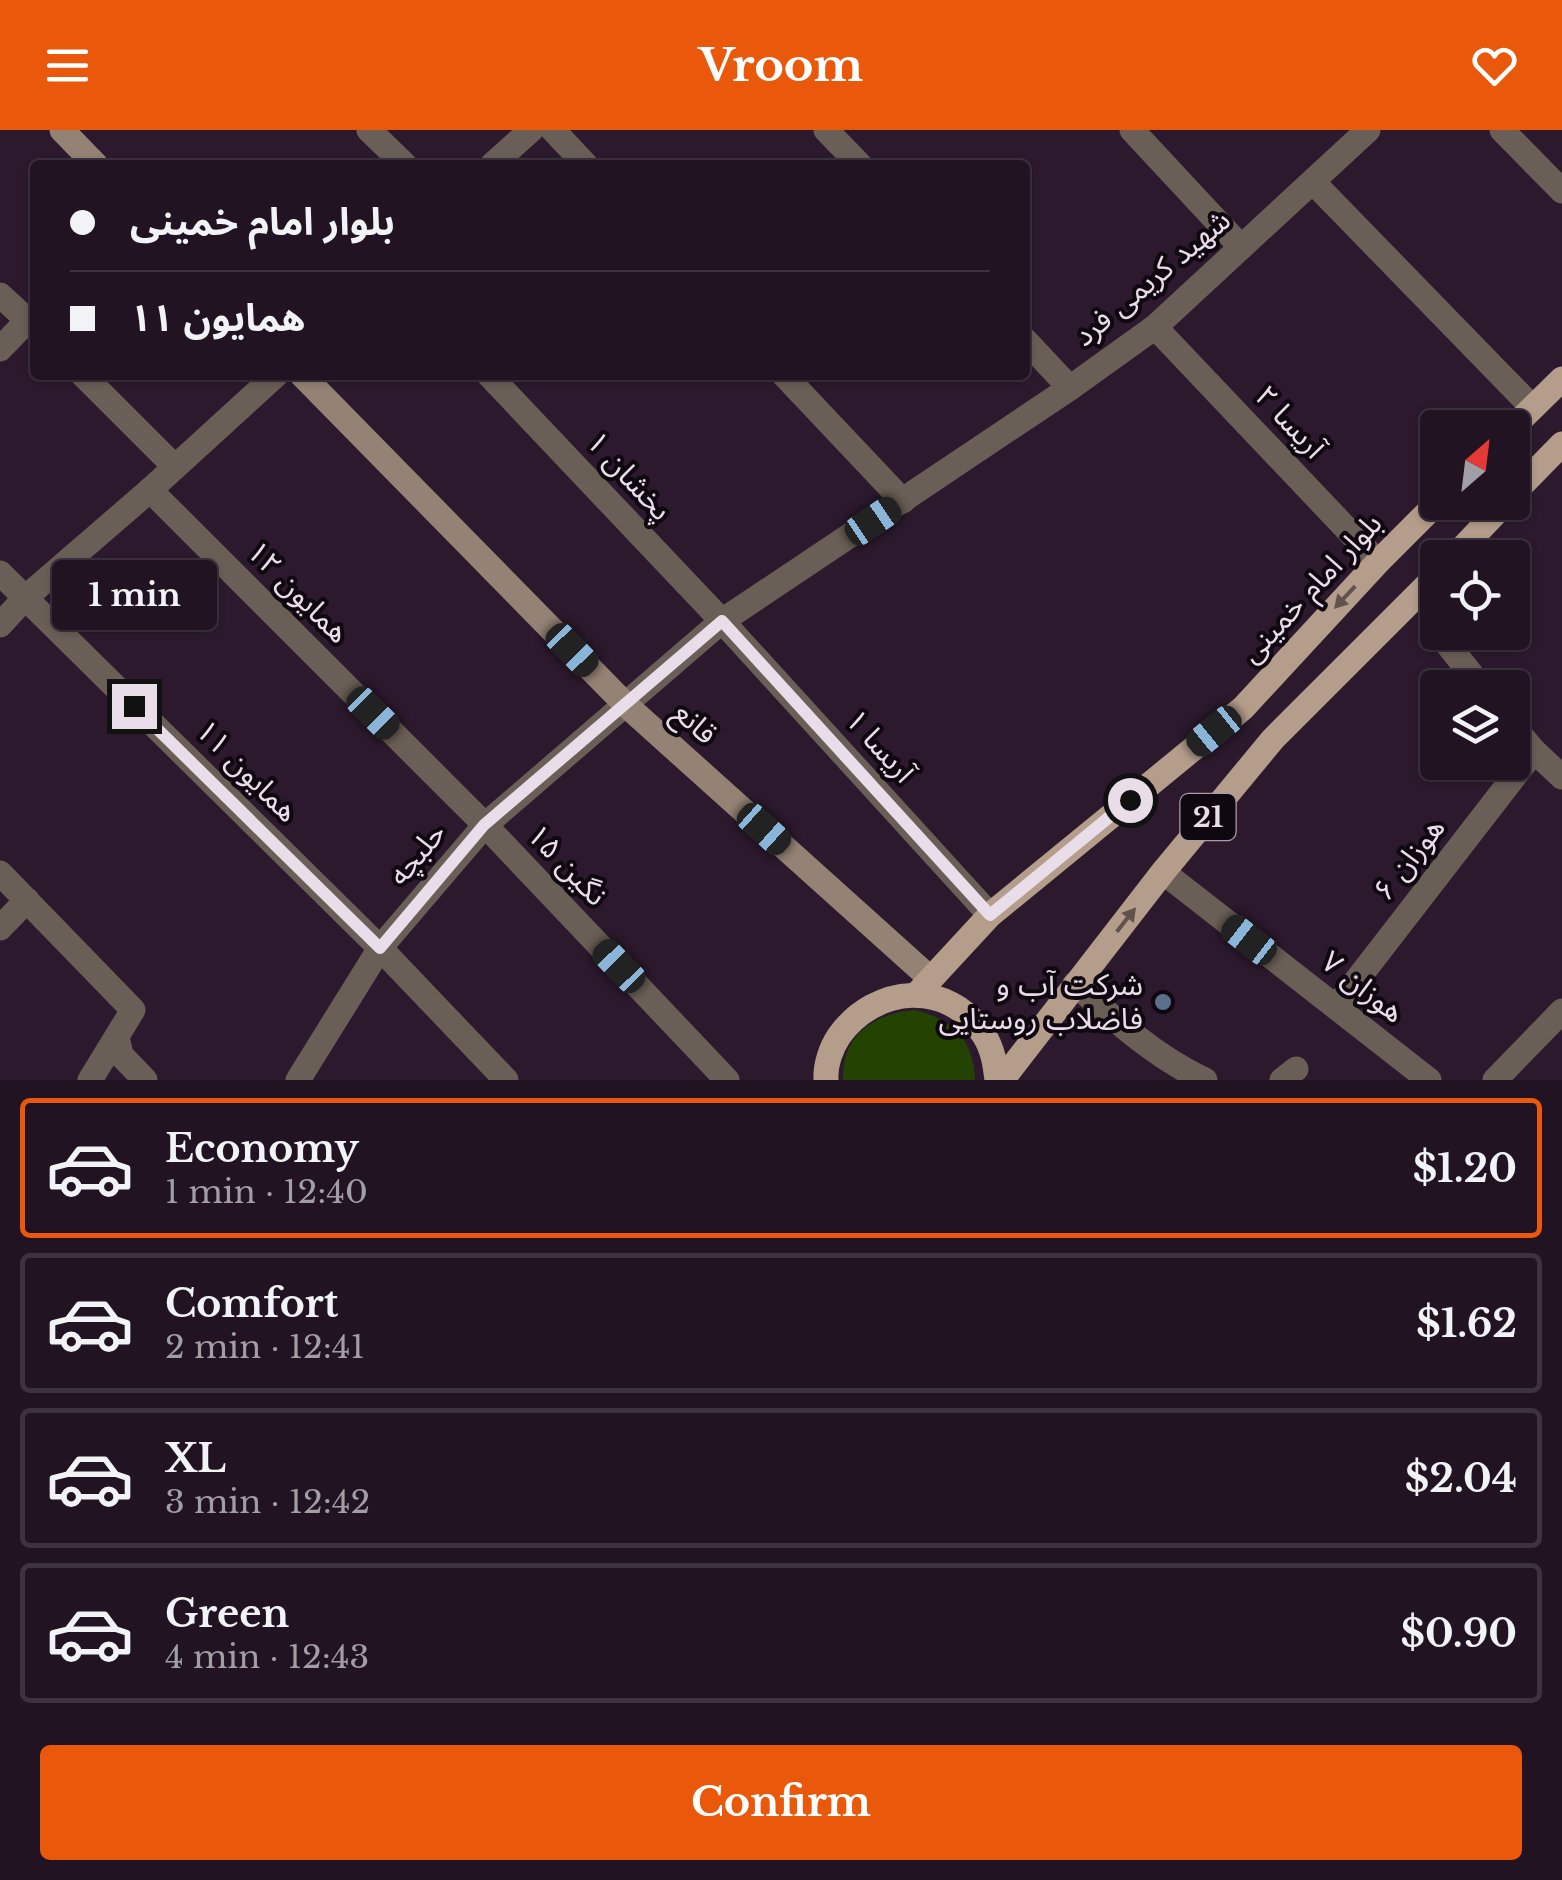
<!DOCTYPE html>
<html lang="en">
<head>
<meta charset="utf-8">
<style>
	:root { --surface:#211322; --page:#291c2a; --text:#f1f3f6; --muted:#a29ea5; --line:#3e3240; --accent:#ea580c }
	body { margin:0; font-family:"Libre Baskerville","Noto Sans Arabic",serif; background:var(--page); color:var(--text); height:100vh; display:flex; flex-direction:column; font-size:38px; white-space:nowrap }
	* { box-sizing:border-box; margin:0 }
	p { font-size:32px; color:var(--muted) }
	.icon { flex:none; width:55px; height:55px; fill:none; stroke:currentColor; stroke-width:2; stroke-linecap:round; stroke-linejoin:round }
	.map { position:relative; height:950px; overflow:hidden }
	.drawer { display:flex; flex-direction:column; background:var(--surface); flex:1 }
	.drawer>* { flex:none }
	.banner { position:absolute; left:30px; top:30px; width:1000px; height:220px; border-radius:10px; box-shadow:0 2px 8px #0004,0 0 0 2px var(--line); display:grid; align-content:center; height:220px; padding:0 40px; background:var(--surface) }
	.needle { width:65px; rotate:28deg }
	.controls { position:absolute; left:1420px; top:280px; display:grid; gap:20px }
	.controls a { display:grid; place-items:center; width:110px; height:110px; border-radius:10px; background:var(--surface); box-shadow:0 2px 8px #0004,0 0 0 2px var(--line); font-size:50px }
	.end { position:absolute; width:45px; height:45px; margin:-22px; border:12px solid #eaddea; background:#111; box-shadow:0 0 0 5px #111 }
	.from { border-radius:50% }
	.bubble { position:absolute; height:70px; border-radius:10px; background:var(--surface); box-shadow:0 2px 8px #0004,0 0 0 2px var(--line); font-size:32px; font-weight:700; line-height:70px; text-align:center }
	.car { position:absolute; width:30px; height:60px; margin:-30px -15px; border-radius:12px; box-shadow:0 0 8px 2px #0007; background:linear-gradient(#222 24%,#8ab4d8 0 40%,#222 0 76%,#8ab4d8 0 86%,#222 0) }
	.banner b { display:flex; align-items:center; gap:35px; height:95px; font-size:38px }
	.banner b+b { border-top:2px solid var(--line) }
	.banner i { width:25px; height:25px; background:var(--text) }
	ul { padding:18px 0 0; list-style:none }
	li { display:flex; align-items:center; gap:30px; height:140px; margin:0 20px 15px; padding:0 20px; border:5px solid var(--line); border-radius:10px }
	li div { flex:1 }
	li b { display:block; font-size:38px }
	li em { font-style:normal; font-weight:700 }
	li.current { border-color:var(--accent) }
	li>.icon { width:90px; height:90px; stroke-width:1.5 }
	.primary-button { display:flex; gap:20px; margin-top:auto; padding:20px 40px }
	.primary-button a { flex:1; height:115px; border-radius:10px; background:var(--accent); color:#fff; font-size:40px; font-weight:700; line-height:115px; text-align:center }
	header { display:flex; justify-content:space-between; align-items:center; height:130px; padding:0 40px; background:var(--accent); color:#fff; font-size:45px; font-weight:700 }
	.map>svg:first-child { display:block }
	.green { fill:#244202 }
	.lines { fill:none; stroke-linecap:round; stroke-linejoin:round }
	.minor { stroke:#6a5f56; stroke-width:25 }
	.tertiary { stroke:#6a5f56; stroke-width:25 }
	.secondary { stroke:#948274; stroke-width:25 }
	.primary { stroke:#b49d8b; stroke-width:25 }
	.oneway { fill:#62524e }
	.route { stroke:#eaddea; stroke-width:12 }
	.service-dot { fill:#5c6f8a; stroke:#0f0810; stroke-width:4 }
	.labels { text-anchor:middle; stroke-width:8; stroke-linejoin:round; paint-order:stroke }
	.shield { fill:#0f0810; stroke:#a89da9; stroke-width:2.5 }
	.shield-label { font-size:28px; font-weight:bold; fill:#eaddea }
	.street-label { font-size:30px; fill:#eaddea; stroke:#0f0810 }
	.poi-label { font-size:30px; fill:#eaddea; stroke:#0f0810; text-anchor:end }
</style>
</head>
<body>
<header><svg class="icon" aria-label="menu" viewBox="0 0 24 24"><path d="M4 6h16M4 12h16M4 18h16"/></svg>Vroom<svg class="icon" aria-label="heart" viewBox="0 0 24 24"><path d="M12 20l-8-8c-3-5 5-10 8-4 3-6 11-1 8 4z"/></svg></header>
<div class="map">
<svg width="1562" height="950" viewBox="0 0 1562 950">
	<rect width="100%" height="100%" fill="#2c192d"/>
	<path class="green" d="M915 880C954 890 973 909 975 950H843C841 905 875 883 915 880Z"/>
	<g class="lines">
		<g class="minor">
			<path d="M369 0 405 35"/>
			<path d="M553 0 586 35"/>
			<path d="M826 0 860 35"/>
			<path d="M1132 0 1241 117"/>
			<path d="M1502 0 1562 61"/>
			<path d="M492 35 531 0"/>
			<path d="M1313 52 1532 277"/>
			<path d="M0 165 35 197"/>
			<path d="M1155 197 1378 432"/>
			<path d="M1025 210 1070 258"/>
			<path d="M0 219 28 190"/>
			<path d="M83 245 175 337"/>
			<path d="M489 245 722 491 990 785"/>
			<path d="M784 245 903 371"/>
			<path d="M150 360 485 695 727 950"/>
			<path d="M0 443 380 818 506 950"/>
			<path d="M0 495 25 468 150 360 276 245"/>
			<path d="M1438 502 1482 558"/>
			<path d="M1512 595 1534 621 1562 647"/>
			<path d="M1163 742 1429 950"/>
			<path d="M0 743 133 880 90 950"/>
			<path d="M0 798 27 770"/>
			<path d="M1075 854C1115 890 1155 927 1205 950"/>
			<path d="M1336 877 1534 621"/>
			<path d="M117 907 121 925 145 950"/>
			<path d="M1282 950 1296 939"/>
			<path d="M1495 950 1562 881"/>
		</g>
		<path class="tertiary" d="M298 950 380 818 485 695 722 491 1070 258 1155 197 1368 0"/>
		<g class="secondary">
			<path d="M62 0 96 35"/>
			<path d="M302 245 626 575 931 849"/>
		</g>
		<g class="primary">
			<path d="M1512 298 1562 249"/>
			<path d="M1512 365 1562 314"/>
			<path d="M1453 428 1506 372"/>
			<path d="M916 865 990 785 1243 578 1378 432 1438 372"/>
			<path d="M826 950C825 935 831 918 839 906 875 855 949 849 984 905 993 919 995 934 997 950"/>
			<path d="M1002 950 1163 742 1273 609 1438 444"/>
		</g>
	</g>
	<defs><path id="oneway-solid" d="M-6-.8H1V-3.2L6.5 0L1 3.2V.8H-6Z" transform="scale(2.5)"/></defs>
	<g class="oneway">
		<use href="#oneway-solid" transform="translate(1345 467) rotate(133)"/>
		<use href="#oneway-solid" transform="translate(1126 790) rotate(-52)"/>
	</g>
	<g class="lines">
		<path class="route" d="M134 576 380 818 484 695 722 491 990 785 1130 670"/>
	</g>
	<circle class="service-dot" cx="1163" cy="872" r="10"/>
	<g class="labels">
		<rect class="shield" x="1180.5" y="664" width="55" height="46" rx="8"/>
		<g class="shield-label">
			<text x="1208" y="697">21</text>
		</g>
		<g class="street-label">
			<text transform="translate(1152 148) rotate(-40)" y="10">شهید کریمی فرد</text>
			<text transform="translate(1290 292) rotate(47)" y="10">آریسا ۲</text>
			<text transform="translate(629 346) rotate(47)" y="10">پخشان ۱</text>
			<text transform="translate(1311 458) rotate(-47)" y="10">بلوار امام خمینی</text>
			<text transform="translate(298 462) rotate(45)" y="10">همایون ۱۲</text>
			<text transform="translate(695 593) rotate(42)" y="10">قانع</text>
			<text transform="translate(880 616) rotate(48)" y="10">آریسا ۱</text>
			<text transform="translate(247 641) rotate(45)" y="10">همایون ۱۱</text>
			<text transform="translate(417 724) rotate(-50)" y="10">حلبچه</text>
			<text transform="translate(1409 729) rotate(-52)" y="10">هوزان ۶</text>
			<text transform="translate(567 735) rotate(46)" y="10">نگین ۱۵</text>
			<text transform="translate(1363 857) rotate(38)" y="10">هوزان ۷</text>
		</g>
		<g class="poi-label">
			<text x="1143" y="865">شرکت آب و<tspan x="1143" dy="34">فاضلاب روستایی</tspan></text>
		</g>
	</g>
</svg>
<div class="controls">
<a><svg class="needle" viewBox="-14 -14 28 28"><path d="M0-13l5 13h-10z" fill="#e53935"/><path d="M0 13l5-13h-10z" fill="#a29ea5"/></svg></a>
<a><svg class="icon" aria-label="locate" viewBox="0 0 24 24"><circle cx="12" cy="12" r="6"/><path d="M12 2v4M12 18v4M2 12h4M18 12h4"/></svg></a>
<a><svg class="icon" aria-label="layers" viewBox="0 0 24 24"><path d="M12 4l9 5-9 5-9-5zM3 14l9 5 9-5"/></svg></a>
</div>
<i class="end from" style="left:1130px;top:670px"></i>
<i class="end" style="left:134px;top:576px"></i>
<div class="bubble" style="left:52px;top:430px;width:165px">1 min</div>
<i class="car" style="left:873px;top:391px;rotate:56deg"></i>
<i class="car" style="left:572px;top:520px;rotate:136deg"></i>
<i class="car" style="left:373px;top:583px;rotate:135deg"></i>
<i class="car" style="left:1214px;top:601px;rotate:231deg"></i>
<i class="car" style="left:764px;top:699px;rotate:132deg"></i>
<i class="car" style="left:1249px;top:810px;rotate:308deg"></i>
<i class="car" style="left:619px;top:836px;rotate:316deg"></i>
<div class="banner">
<b><i class="from"></i>بلوار امام خمینی</b>
<b><i></i>همایون ۱۱</b>
</div>
</div>
<section class="drawer">
<ul>
<li class="current"><svg class="icon" aria-label="car" viewBox="0 0 24 24"><path d="M5 17H2v-5l4-1 3-4h7l3 4 3 1v5h-3M9 17h6M6 11h13"/><circle cx="7" cy="17" r="2"/><circle cx="17" cy="17" r="2"/></svg><div><b>Economy</b><p>1 min · 12:40</p></div><em>$1.20</em></li>
<li><svg class="icon" aria-label="car" viewBox="0 0 24 24"><path d="M5 17H2v-5l4-1 3-4h7l3 4 3 1v5h-3M9 17h6M6 11h13"/><circle cx="7" cy="17" r="2"/><circle cx="17" cy="17" r="2"/></svg><div><b>Comfort</b><p>2 min · 12:41</p></div><em>$1.62</em></li>
<li><svg class="icon" aria-label="car" viewBox="0 0 24 24"><path d="M5 17H2v-5l4-1 3-4h7l3 4 3 1v5h-3M9 17h6M6 11h13"/><circle cx="7" cy="17" r="2"/><circle cx="17" cy="17" r="2"/></svg><div><b>XL</b><p>3 min · 12:42</p></div><em>$2.04</em></li>
<li><svg class="icon" aria-label="car" viewBox="0 0 24 24"><path d="M5 17H2v-5l4-1 3-4h7l3 4 3 1v5h-3M9 17h6M6 11h13"/><circle cx="7" cy="17" r="2"/><circle cx="17" cy="17" r="2"/></svg><div><b>Green</b><p>4 min · 12:43</p></div><em>$0.90</em></li>
</ul>
<div class="primary-button"><a>Confirm</a></div>
</section>
</body>
</html>
